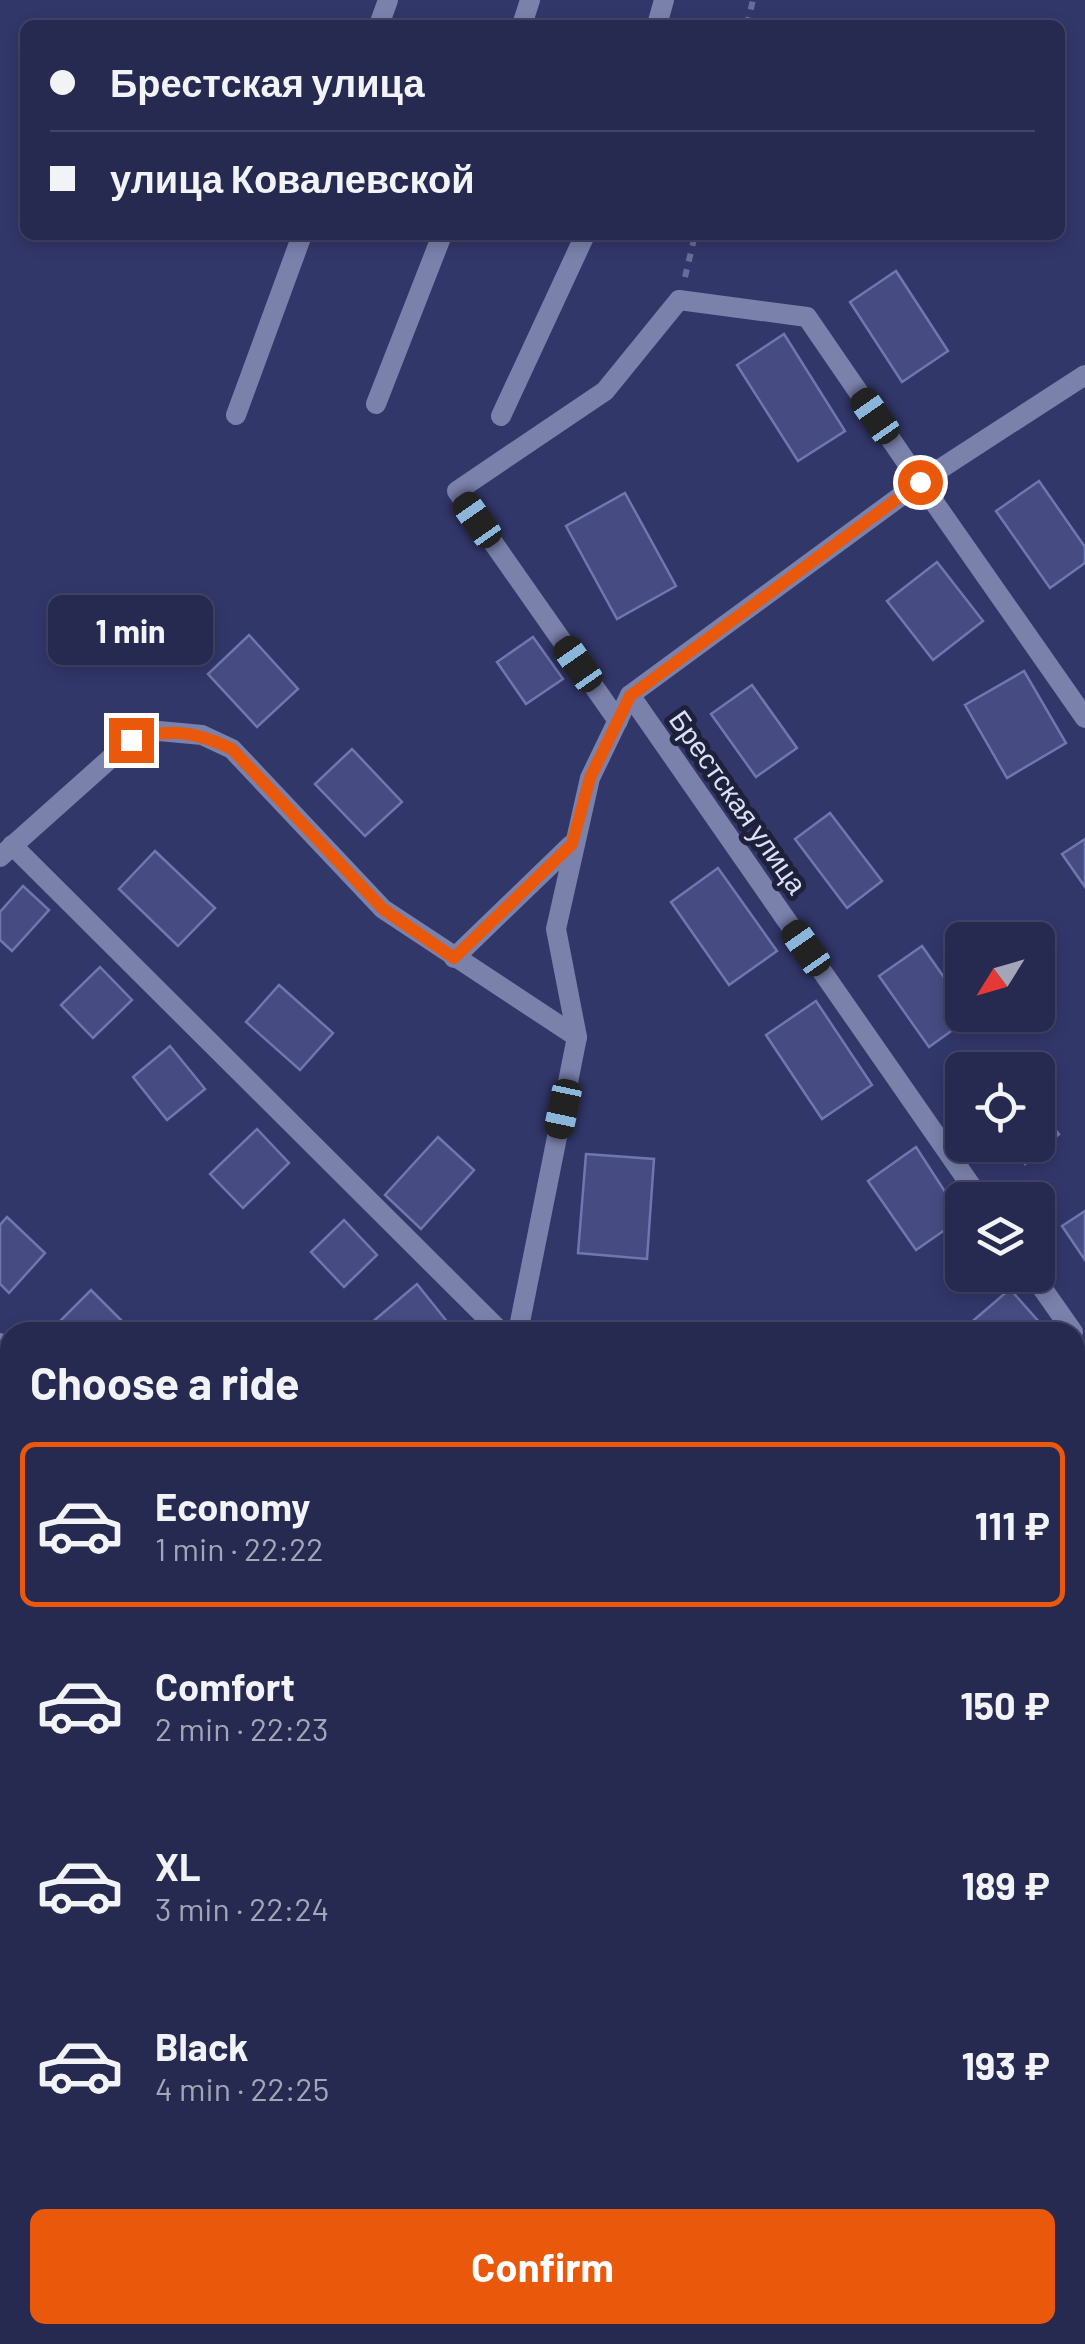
<!DOCTYPE html>
<html lang="en">
<head>
<meta charset="utf-8">
<style>
	:root { --surface:#262950; --page:#32355a; --text:#f1f3f6; --muted:#a4a6b7; --line:#424567; --accent:#ea580c }
	body { margin:0; font-family:Barlow,sans-serif; background:var(--page); color:var(--text); height:100vh; display:flex; flex-direction:column; font-size:38px; white-space:nowrap }
	* { box-sizing:border-box; margin:0 }
	p { font-size:32px; color:var(--muted) }
	.icon { flex:none; width:55px; height:55px; fill:none; stroke:currentColor; stroke-width:2; stroke-linecap:round; stroke-linejoin:round }
	.map { position:relative; flex:1; overflow:hidden }
	.sheet { position:absolute; left:0px; top:1322px; width:1085px; height:1022px; display:flex; flex-direction:column; background:var(--surface); border-radius:30px 30px 0 0; box-shadow:0 5px 15px #0003,0 0 0 2px var(--line) }
	.sheet>* { flex:none }
	.hud { position:absolute; left:20px; top:20px; width:1045px; height:220px; border-radius:15px; box-shadow:0 5px 15px #0003,0 0 0 2px var(--line); display:grid; align-content:center; height:220px; padding:0 30px; background:var(--surface) }
	.needle { width:65px; rotate:233deg }
	.tools { position:absolute; left:945px; top:922px; display:grid; gap:20px }
	.tools a { display:grid; place-items:center; width:110px; height:110px; border-radius:15px; background:var(--surface); box-shadow:0 5px 15px #0003,0 0 0 2px var(--line); font-size:50px }
	.end { position:absolute; width:45px; height:45px; margin:-22px; border:12px solid #ea580c; background:#fff; box-shadow:0 0 0 5px #fff }
	.from { border-radius:50% }
	.bubble { position:absolute; height:70px; border-radius:15px; background:var(--surface); box-shadow:0 5px 15px #0003,0 0 0 2px var(--line); font-size:32px; font-weight:700; line-height:70px; text-align:center }
	.car { position:absolute; width:30px; height:60px; margin:-30px -15px; border-radius:12px; box-shadow:0 0 8px 2px #0007; background:linear-gradient(#222 24%,#8ab4d8 0 40%,#222 0 76%,#8ab4d8 0 86%,#222 0) }
	.hud b { display:flex; align-items:center; gap:35px; height:95px; font-size:38px }
	.hud b+b { border-top:2px solid var(--line) }
	.hud i { width:25px; height:25px; background:var(--text) }
	ul { padding:0; list-style:none }
	li { display:flex; align-items:center; gap:30px; height:165px; margin:0 20px 15px; padding:0 10px; border:5px solid transparent; border-radius:15px }
	li div { flex:1 }
	li b { display:block; font-size:38px }
	li em { font-style:normal; font-weight:700 }
	li.selected { border-color:var(--accent) }
	li>.icon { width:90px; height:90px; stroke-width:1.5 }
	h2 { padding:0 30px; font-size:45px; line-height:120px }
	.action { display:flex; gap:20px; margin-top:auto; padding:20px 30px }
	.action a { flex:1; height:115px; border-radius:15px; background:var(--accent); color:#fff; font-size:40px; font-weight:700; line-height:115px; text-align:center }
	.map>svg:first-child { display:block }
	.building { fill:#464c82; stroke:#6f77b0; stroke-width:2.5 }
	.lines { fill:none; stroke-linecap:round; stroke-linejoin:round }
	.path { stroke:#686d97; stroke-width:6; stroke-dasharray:8 8; stroke-linecap:butt }
	.lane { stroke:#7a81ab; stroke-width:20 }
	.street { stroke:#7a81ab; stroke-width:20 }
	.route { stroke:#ea580c; stroke-width:12 }
	.labels { text-anchor:middle; stroke-width:10; stroke-linejoin:round; paint-order:stroke }
	.street-label { font-size:28px; fill:#dce1fa; stroke:#1e2139 }
</style>
</head>
<body>
<div class="map">
<svg width="1085" height="2344" viewBox="0 0 1085 2344">
	<rect width="100%" height="100%" fill="#32376a"/>
	<g class="building">
		<path d="M896 271 948 351 902 382 850 302Z"/>
		<path d="M784 334 845 431 798 461 737 365Z"/>
		<path d="M1039 481 1085 547V563L1050 588 996 511Z"/>
		<path d="M625 493 676 586 617 619 566 526Z"/>
		<path d="M937 562 983 621 933 660 887 601Z"/>
		<path d="M249 635 298 689 257 727 208 674Z"/>
		<path d="M533 637 563 679 526 704 497 662Z"/>
		<path d="M1024 671 1066 743 1007 778 965 705Z"/>
		<path d="M752 685 797 748 756 777 711 714Z"/>
		<path d="M352 749 402 802 365 836 315 784Z"/>
		<path d="M830 813 882 881 847 908 795 839Z"/>
		<path d="M1085 839V887L1062 854Z"/>
		<path d="M155 851 215 908 178 946 119 889Z"/>
		<path d="M718 868 777 951 729 985 671 902Z"/>
		<path d="M23 886 49 910 12 951 0 940V912Z"/>
		<path d="M922 946 962 1003V1015L972 1016 929 1047 879 976Z"/>
		<path d="M100 967 132 1000 93 1038 61 1005Z"/>
		<path d="M279 985 333 1033 300 1070 246 1022Z"/>
		<path d="M816 1001 872 1085 822 1119 766 1035Z"/>
		<path d="M170 1046 205 1089 167 1120 133 1077Z"/>
		<path d="M1038 1109 1059 1134 1025 1164 1009 1145H1038Z"/>
		<path d="M257 1129 289 1163 243 1208 210 1174Z"/>
		<path d="M438 1137 474 1170 421 1229 385 1195Z"/>
		<path d="M916 1147 962 1218 916 1250 868 1181Z"/>
		<path d="M586 1154 654 1159 647 1259 578 1253Z"/>
		<path d="M1085 1211V1260L1062 1226Z"/>
		<path d="M7 1217 45 1253 9 1293 0 1284V1225Z"/>
		<path d="M344 1220 377 1255 344 1287 311 1252Z"/>
		<path d="M417 1284 449 1324 439 1332H377L370 1324Z"/>
		<path d="M1010 1289 1048 1332H972L967 1326Z"/>
		<path d="M91 1290 124 1323 115 1332H59L54 1327Z"/>
		<path d="M9 1374 10 1453 4 1458 0 1453V1382Z"/>
		<path d="M1085 1403V1490L1075 1476V1411Z"/>
		<path d="M0 1690 10 1698V1740L0 1753Z"/>
		<path d="M1078 1775 1085 1782V1861L1075 1851V1778Z"/>
		<path d="M1083 1975 1085 2038 1075 2048V1983Z"/>
		<path d="M1080 2261 1085 2282V2318L1075 2321V2262Z"/>
		<path d="M322 2335H399L408 2344H319L316 2341Z"/>
		<path d="M863 2335H912L914 2344H865Z"/>
	</g>
	<g class="lines">
		<g class="path">
			<path d="M747 25 753 0"/>
			<path d="M685 277 695 235"/>
		</g>
		<g class="lane">
			<path d="M379 25 388 0"/>
			<path d="M522 25 530 0"/>
			<path d="M657 25 664 0"/>
			<path d="M376 404 442 235"/>
			<path d="M236 415 302 235"/>
			<path d="M501 416 585 235"/>
			<path d="M618 721 457 491 605 391 679 300 807 317 920 482"/>
		</g>
		<g class="street">
			<path d="M920 482 1085 718"/>
			<path d="M12 845 501 1332"/>
			<path d="M0 857 131 740 159 731 202 735 232 749 383 909 577 1037"/>
			<path d="M454 958 571 845"/>
			<path d="M981 1200 630 695 920 482 1085 375"/>
			<path d="M1033 1275 1073 1332"/>
			<path d="M518 1332 577 1037 556 929 590 778 630 695"/>
			<path d="M0 1343 10 1353"/>
			<path d="M0 1872 10 1882"/>
			<path d="M1075 1935 1085 1945"/>
			<path d="M452 2335 461 2344"/>
			<path d="M976 2335 983 2344"/>
		</g>
	</g>
	<g class="lines">
		<path class="route" d="M131 740C171 728 194 731 232 749L383 909 454 958 572 844 590 778 630 696 920 482"/>
	</g>
	<g class="labels">
		<g class="street-label">
			<text transform="translate(738 802) rotate(55)" y="10">Брестская улица</text>
		</g>
	</g>
</svg>
<div class="tools">
<a><svg class="needle" viewBox="-14 -14 28 28"><path d="M0-13l5 13h-10z" fill="#e53935"/><path d="M0 13l5-13h-10z" fill="#a4a6b7"/></svg></a>
<a><svg class="icon" aria-label="locate" viewBox="0 0 24 24"><circle cx="12" cy="12" r="6"/><path d="M12 2v4M12 18v4M2 12h4M18 12h4"/></svg></a>
<a><svg class="icon" aria-label="layers" viewBox="0 0 24 24"><path d="M12 4l9 5-9 5-9-5zM3 14l9 5 9-5"/></svg></a>
</div>
<i class="end from" style="left:920px;top:482px"></i>
<i class="end" style="left:131px;top:740px"></i>
<div class="bubble" style="left:48px;top:595px;width:165px">1 min</div>
<i class="car" style="left:875px;top:416px;rotate:325deg"></i>
<i class="car" style="left:477px;top:520px;rotate:325deg"></i>
<i class="car" style="left:578px;top:664px;rotate:325deg"></i>
<i class="car" style="left:806px;top:948px;rotate:325deg"></i>
<i class="car" style="left:563px;top:1109px;rotate:192deg"></i>
<div class="hud">
<b><i class="from"></i>Брестская улица</b>
<b><i></i>улица Ковалевской</b>
</div>
<section class="sheet">
<h2>Choose a ride</h2>
<ul>
<li class="selected"><svg class="icon" aria-label="car" viewBox="0 0 24 24"><path d="M5 17H2v-5l4-1 3-4h7l3 4 3 1v5h-3M9 17h6M6 11h13"/><circle cx="7" cy="17" r="2"/><circle cx="17" cy="17" r="2"/></svg><div><b>Economy</b><p>1 min · 22:22</p></div><em>111 ₽</em></li>
<li><svg class="icon" aria-label="car" viewBox="0 0 24 24"><path d="M5 17H2v-5l4-1 3-4h7l3 4 3 1v5h-3M9 17h6M6 11h13"/><circle cx="7" cy="17" r="2"/><circle cx="17" cy="17" r="2"/></svg><div><b>Comfort</b><p>2 min · 22:23</p></div><em>150 ₽</em></li>
<li><svg class="icon" aria-label="car" viewBox="0 0 24 24"><path d="M5 17H2v-5l4-1 3-4h7l3 4 3 1v5h-3M9 17h6M6 11h13"/><circle cx="7" cy="17" r="2"/><circle cx="17" cy="17" r="2"/></svg><div><b>XL</b><p>3 min · 22:24</p></div><em>189 ₽</em></li>
<li><svg class="icon" aria-label="car" viewBox="0 0 24 24"><path d="M5 17H2v-5l4-1 3-4h7l3 4 3 1v5h-3M9 17h6M6 11h13"/><circle cx="7" cy="17" r="2"/><circle cx="17" cy="17" r="2"/></svg><div><b>Black</b><p>4 min · 22:25</p></div><em>193 ₽</em></li>
</ul>
<div class="action"><a>Confirm</a></div>
</section>
</div>
</body>
</html>
